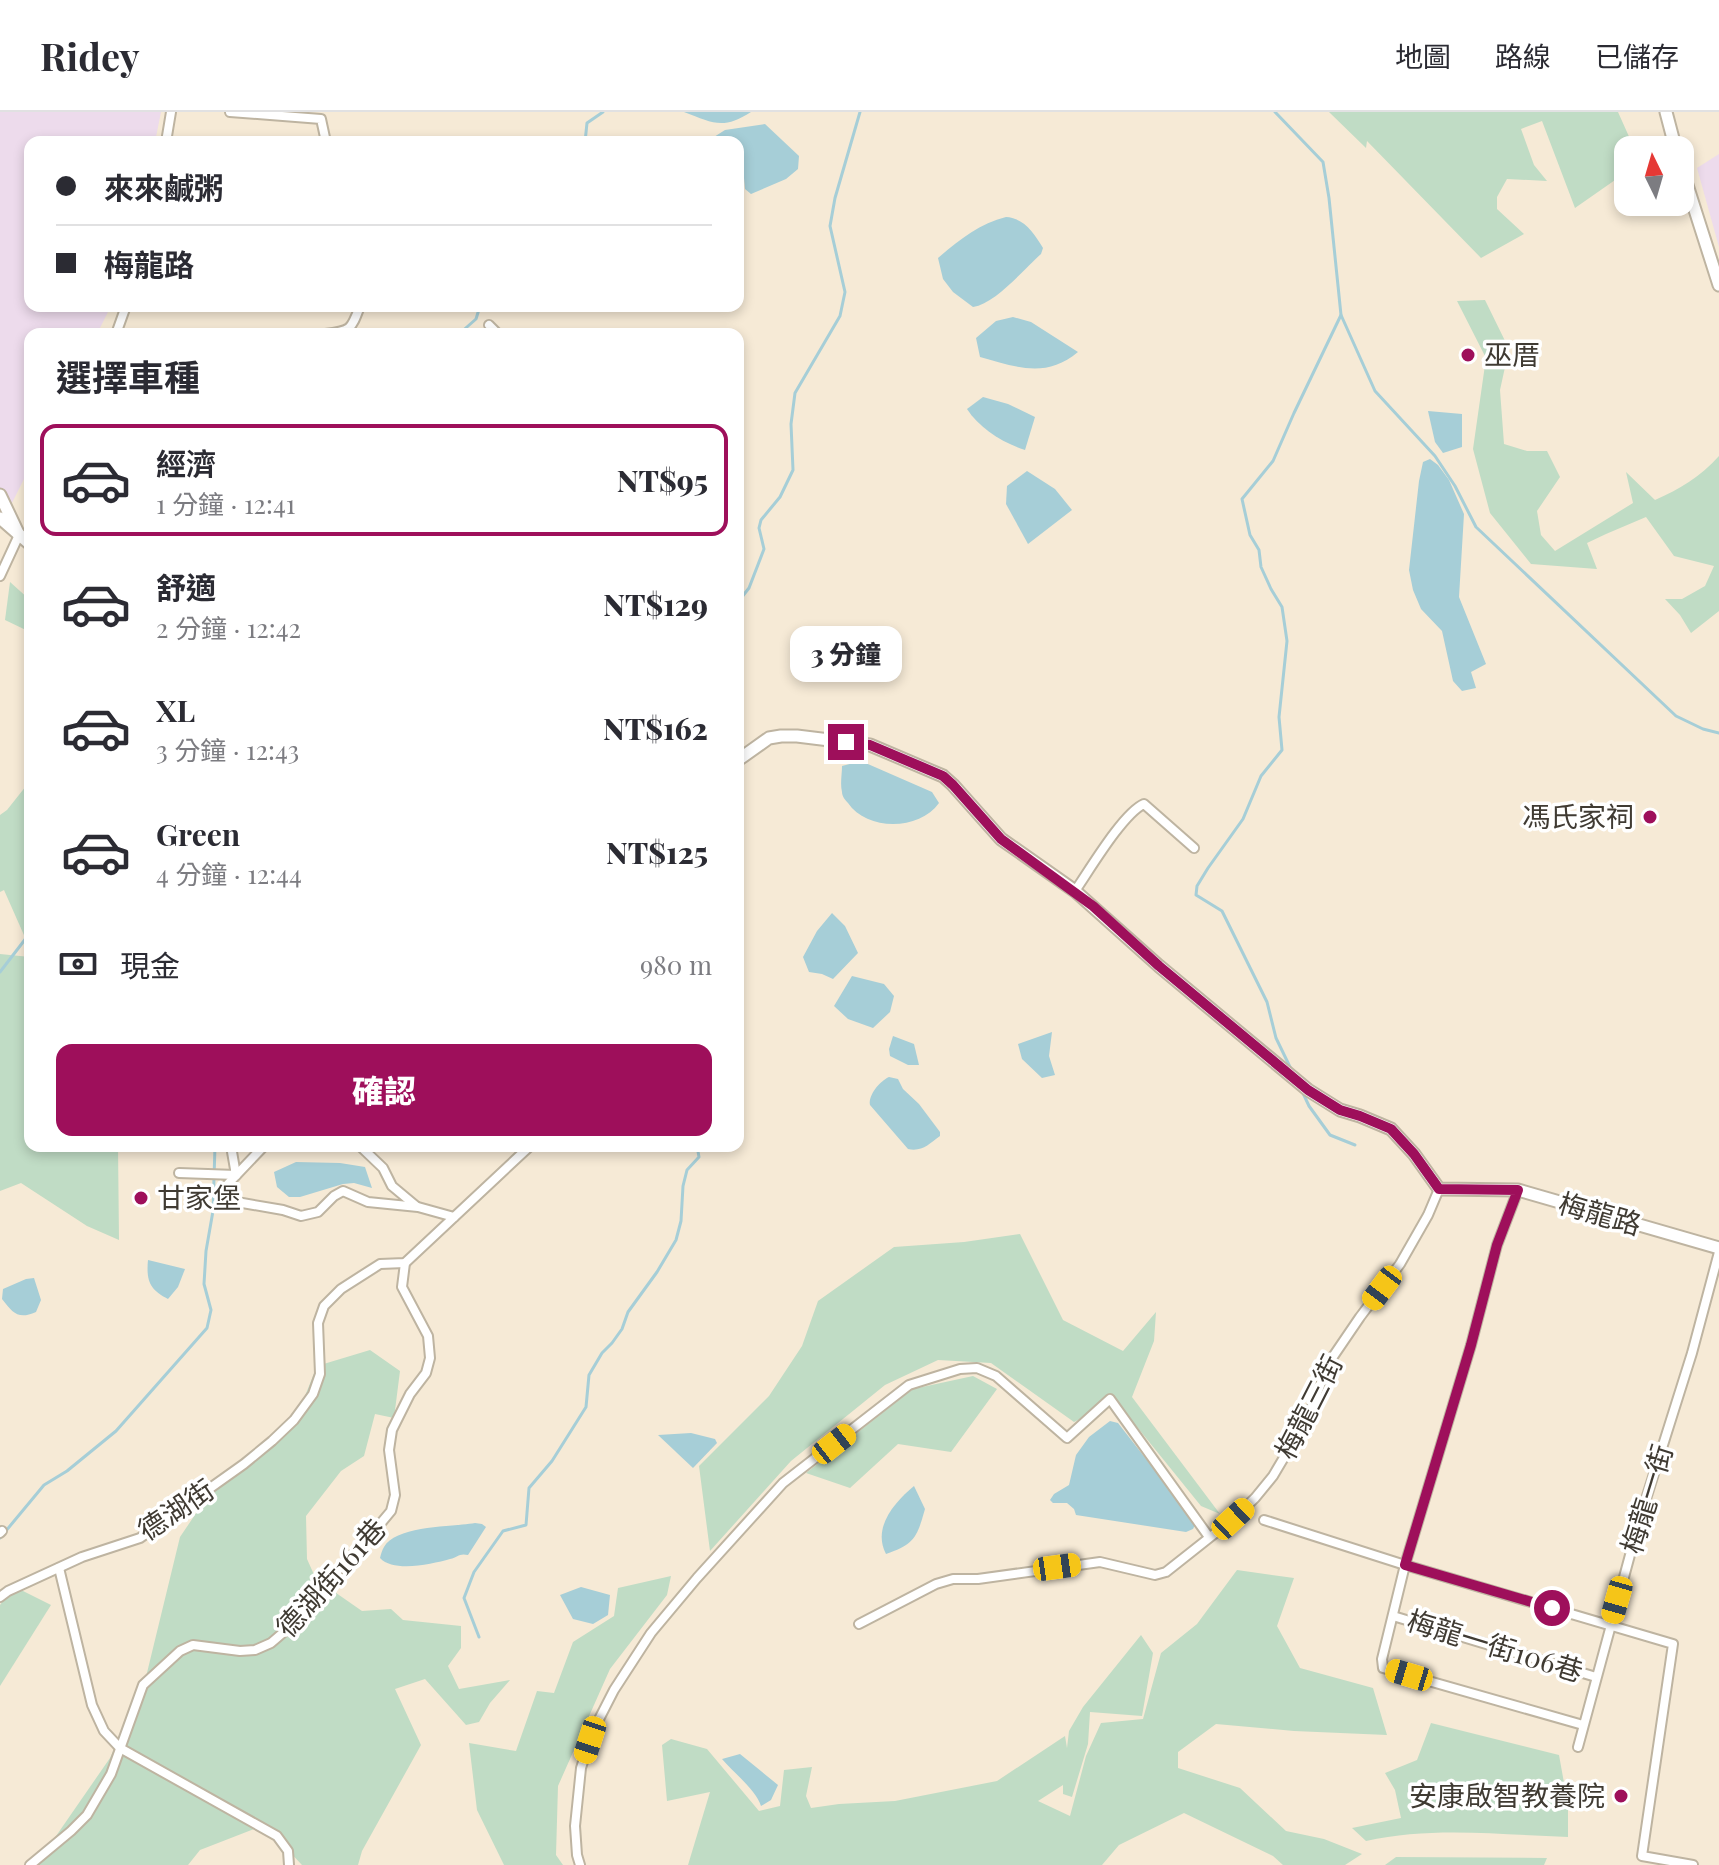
<!DOCTYPE html>
<html lang="zh-TW">
<head>
<meta charset="utf-8">
<style>
	:root { --surface:#fff; --page:#f2f2f3; --text:#2b2b33; --muted:#7c7c81; --line:#e1e1e2; --accent:#9e0f5b }
	body { margin:0; font-family:"Playfair Display","Noto Sans TC",serif; background:var(--page); color:var(--text); height:100vh; display:flex; flex-direction:column; font-size:30px; white-space:nowrap }
	* { box-sizing:border-box; margin:0 }
	p { font-size:26px; color:var(--muted) }
	.icon { flex:none; width:44px; height:44px; fill:none; stroke:currentColor; stroke-width:2; stroke-linecap:round; stroke-linejoin:round }
	.map { position:relative; flex:1; overflow:hidden }
	.sheet { position:absolute; left:24px; top:216px; width:720px; height:824px; display:flex; flex-direction:column; background:var(--surface); border-radius:16px; box-shadow:0 4px 12px #0003 }
	.sheet>* { flex:none }
	.guide { position:absolute; left:24px; top:24px; width:720px; height:176px; border-radius:16px; box-shadow:0 4px 12px #0003; display:grid; align-content:center; height:176px; padding:0 32px; background:var(--surface) }
	.needle { width:52px; rotate:355deg }
	.buttons { position:absolute; left:1614px; top:24px; display:grid; gap:16px }
	.buttons a { display:grid; place-items:center; width:80px; height:80px; border-radius:16px; background:var(--surface); box-shadow:0 4px 12px #0003; font-size:40px }
	.end { position:absolute; width:36px; height:36px; margin:-18px; border:10px solid #9e0f5b; background:#fff; box-shadow:0 0 0 4px #fff }
	.from { border-radius:50% }
	.bubble { position:absolute; height:56px; border-radius:16px; background:var(--surface); box-shadow:0 4px 12px #0003; font-size:26px; font-weight:800; line-height:56px; text-align:center }
	.car { position:absolute; width:24px; height:48px; margin:-24px -12px; border-radius:10px; box-shadow:0 0 6px 2px #0007; background:linear-gradient(#f5c518 24%,#345 0 40%,#f5c518 0 76%,#345 0 86%,#f5c518 0) }
	.guide b { display:flex; align-items:center; gap:28px; height:76px; font-size:30px }
	.guide b+b { border-top:2px solid var(--line) }
	.guide i { width:20px; height:20px; background:var(--text) }
	ul { padding:0; list-style:none }
	li { display:flex; align-items:center; gap:24px; height:112px; margin:0 16px 12px; padding:0 16px; border:4px solid transparent; border-radius:16px }
	li div { flex:1 }
	li b { display:block; font-size:30px }
	li em { font-style:normal; font-weight:800 }
	li.on { border-color:var(--accent) }
	li>.icon { width:72px; height:72px; stroke-width:1.5 }
	h2 { padding:0 32px; font-size:36px; line-height:96px }
	.pay { display:flex; align-items:center; gap:20px; height:88px; padding:0 32px; font-size:30px }
	.pay p { margin-inline-start:auto }
	.primary-button { display:flex; gap:16px; margin-top:auto; padding:16px 32px }
	.primary-button a { flex:1; height:92px; border-radius:16px; background:var(--accent); color:#fff; font-size:32px; font-weight:800; line-height:92px; text-align:center }
	header { display:flex; align-items:center; gap:48px; box-sizing:border-box; height:112px; padding:0 40px; background:var(--surface); border-bottom:2px solid var(--line) }
	header strong { font-size:38px }
	nav { display:flex; gap:44px; margin-inline-start:auto; font-size:28px }
	.map>svg:first-child { display:block }
	.industrial { fill:#eddbec }
	.green { fill:#c0dcc5 }
	.water { fill:#a6ced7 }
	.lines { fill:none; stroke-linecap:round; stroke-linejoin:round }
	.stream { stroke:#a6ced7; stroke-width:3 }
	.street-casing { stroke:#beb4a1; stroke-width:12 }
	.secondary-casing { stroke:#beb4a1; stroke-width:15 }
	.street { stroke:#fff; stroke-width:8 }
	.secondary { stroke:#fff; stroke-width:11 }
	.route { stroke:#9e0f5b; stroke-width:10 }
	.poi-dot { fill:#9e0f5b; stroke:#fff; stroke-width:3 }
	.labels { text-anchor:middle; stroke-width:7; stroke-linejoin:round; paint-order:stroke }
	.poi-label { font-size:28px; fill:#403b33; stroke:#fff; text-anchor:start }
	.street-label { font-size:28px; fill:#403b33; stroke:#fff }
</style>
</head>
<body>
<header>
<strong>Ridey</strong>
<nav><a>地圖</a><a>路線</a><a>已儲存</a></nav>
</header>
<div class="map">
<svg width="1719" height="1753" viewBox="0 0 1719 1753">
	<rect width="100%" height="100%" fill="#f6ead6"/>
	<g class="industrial">
		<path d="M0 0H161L155 30H30V194H111L97 222H30V355L0 415Z"/>
		<path d="M1719 42V135L1697 56Z"/>
	</g>
	<g class="green">
		<path d="M1329 0H1618L1635 38H1628V59L1575 96 1542 9 1521 17 1534 53 1547 69 1507 67 1497 85V97L1524 122 1481 146 1367 29 1366 36Z"/>
		<path d="M1485 188 1509 237 1500 278 1504 332 1527 339H1547L1560 365 1537 399 1541 423 1555 439 1633 391 1626 360 1655 388C1680 377 1700 365 1719 344V499L1691 521 1680 503 1665 487H1682L1705 474 1714 454 1674 444 1646 405 1606 422 1587 431 1597 457 1531 452 1490 401 1473 337 1486 246 1457 189Z"/>
		<path d="M10 470 30 488V520L5 508Z"/>
		<path d="M30 669V826L27 830 4 778 0 780V703L7 698Z"/>
		<path d="M0 842 30 845V1034H118L119 1128 87 1114 21 1071 0 1079Z"/>
		<path d="M1020 1122 1063 1208 1123 1239 1156 1200 1154 1229 1132 1285 1220 1402 1201 1394 1116 1289 1074 1310 991 1251 938 1248 885 1273 791 1349 710 1439 699 1354 769 1284 802 1234 818 1189 894 1135 964 1130Z"/>
		<path d="M370 1238 400 1259 394 1306 375 1302 364 1344 341 1359 306 1404 307 1447 316 1467 362 1499 391 1497 403 1508 461 1514V1536L448 1554 459 1577 510 1568 490 1591 479 1610 466 1613 425 1567 395 1577 421 1633 362 1739 358 1753H302L264 1713 200 1738 188 1753H36L110 1646 145 1569 180 1425 207 1385 297 1304 317 1254Z"/>
		<path d="M973 1264 997 1277 951 1340 898 1332 850 1376 806 1361 913 1277Z"/>
		<path d="M1237 1458 1294 1466 1277 1514 1300 1556 1373 1576 1387 1623 1294 1619 1216 1612 1178 1640V1656L1240 1676 1286 1719 1324 1727 1362 1742 1345 1753H1283L1273 1744 1184 1701 1119 1733 1102 1753H688L710 1680 667 1689 662 1633 671 1627 707 1637 759 1699 780 1694 784 1658 812 1655 806 1684 811 1696 839 1692 895 1689 997 1669 1065 1624 1067 1636 1069 1619 1083 1595 1141 1523 1153 1541 1142 1604 1090 1600 1088 1632 1072 1685 1063 1682V1673L1038 1689 1070 1704 1086 1644 1101 1611 1143 1607 1161 1541 1197 1512Z"/>
		<path d="M671 1464 667 1483 610 1557 558 1674 556 1743 563 1753H504L477 1698 469 1631 516 1639 537 1579 554 1581 573 1530 614 1504 618 1476Z"/>
		<path d="M13 1474 51 1493 0 1574V1493Z"/>
		<path d="M1431 1611 1559 1643 1568 1693V1725C1501 1723 1433 1714 1366 1729L1352 1716 1401 1706 1395 1678 1385 1661 1417 1648Z"/>
		<path d="M1396 1745 1547 1746 1544 1753H1385Z"/>
	</g>
	<g class="water">
		<path d="M684 0H751C723 18 713 11 684 0Z"/>
		<path d="M765 12 799 44 798 57 786 67 751 82 745 77 744 66 738 53V30H716L714 25 725 18Z"/>
		<path d="M1006 105C1024 106 1034 121 1043 136L1041 142C1023 158 996 191 973 195L953 180 943 167 938 146C958 129 980 111 1006 105Z"/>
		<path d="M1013 205 1031 210 1078 240C1046 267 1016 255 980 245L976 226 996 209Z"/>
		<path d="M983 285 1008 292 1035 305 1025 338C1003 331 979 316 967 297Z"/>
		<path d="M1428 299 1462 302V335L1443 341 1435 330Z"/>
		<path d="M1430 347 1438 353 1449 368 1464 402 1459 485 1486 552 1471 560 1476 576 1462 579 1453 569 1442 519 1421 497 1413 478 1409 458 1419 369 1423 350Z"/>
		<path d="M1027 359 1055 377 1072 398 1028 432 1006 392 1007 374Z"/>
		<path d="M861 649 932 680 939 691C919 719 867 719 848 691 845 688 842 684 842 680 840 672 842 662 842 654Z"/>
		<path d="M832 801 845 814 858 841 833 867 822 862 809 860 803 845 817 819Z"/>
		<path d="M852 864 884 872 894 884 890 900 873 916 848 907 834 894Z"/>
		<path d="M1052 920 1049 944 1055 963 1042 966 1022 947 1018 932Z"/>
		<path d="M893 924 914 932 919 953H908L890 944 889 937Z"/>
		<path d="M889 965 898 967 903 977 919 992 940 1020V1024C929 1032 922 1040 908 1037L870 993C868 983 880 969 889 965Z"/>
		<path d="M296 1050 340 1051 365 1055 372 1076 354 1071 343 1072 300 1085H289L277 1075 274 1060Z"/>
		<path d="M148 1148 185 1157 178 1175 168 1187C150 1178 146 1169 148 1148Z"/>
		<path d="M34 1166 41 1188 36 1200C18 1208 13 1201 2 1187L3 1177 26 1167Z"/>
		<path d="M1110 1309 1118 1311 1196 1411 1193 1417 1186 1420 1076 1403 1074 1397 1067 1391H1053L1050 1388 1054 1382 1069 1373 1076 1343 1089 1325Z"/>
		<path d="M691 1321 715 1327 717 1331 693 1356 658 1323Z"/>
		<path d="M914 1374 925 1397C917 1425 915 1432 886 1442 872 1415 895 1390 914 1374Z"/>
		<path d="M475 1411 482 1412 486 1415 468 1443C459 1441 458 1445 450 1447 432 1452 394 1461 380 1446 381 1442 382 1438 384 1435 396 1413 454 1415 475 1411Z"/>
		<path d="M581 1475 610 1483 608 1503 593 1512 573 1507 560 1483Z"/>
		<path d="M740 1642 778 1673 771 1688 761 1694C756 1678 734 1661 722 1647Z"/>
	</g>
	<g class="lines">
		<g class="stream">
			<path d="M1275 0 1323 50 1329 86 1341 203 1375 279 1435 344 1455 374 1476 415 1676 604 1703 617 1719 621"/>
			<path d="M585 30 587 11 603 0"/>
			<path d="M459 222 476 207 480 194"/>
			<path d="M738 490 749 476 764 437 759 416 761 408 780 385 793 358 791 312 795 281 840 204 845 180 830 114 835 86 860 0"/>
			<path d="M0 860 30 821"/>
			<path d="M1291 957 1276 926 1267 890 1222 799 1196 783 1197 774 1208 756 1243 707 1261 664 1282 638 1279 605 1287 529 1282 495 1271 477 1261 455 1259 438 1250 423 1242 387 1273 349 1294 301 1341 203"/>
			<path d="M1302 979 1309 994 1330 1023 1355 1033"/>
			<path d="M0 1426 44 1373 67 1359 116 1319 207 1216 211 1198 204 1172 206 1139 213 1099 215 1034"/>
			<path d="M479 1525 464 1486 474 1460 503 1419 526 1413 529 1376 552 1349 586 1295 589 1263 602 1241 612 1231 622 1217 628 1200 657 1160 676 1128 681 1109 683 1074 687 1058 699 1045 697 1034"/>
		</g>
		<defs>
			<g id="street">
				<path d="M230 0 321 7 326 30"/>
				<path d="M166 30 171 0"/>
				<path d="M489 213 498 222"/>
				<path d="M116 222 126 194"/>
				<path d="M325 222C351 219 351 218 360 194"/>
				<path d="M738 458V467"/>
				<path d="M0 464 19 423"/>
				<path d="M1075 779C1089 759 1123 701 1144 692L1194 736"/>
				<path d="M264 1034 225 1075V1083L231 1089 283 1098 301 1104 318 1100 334 1084 343 1079 368 1090 418 1095 454 1105"/>
				<path d="M360 1034 383 1056 392 1074 416 1094"/>
				<path d="M179 1061 236 1063 231 1034"/>
				<path d="M1518 1078 1497 1133 1471 1233 1405 1453 1382 1547 1383 1556 1583 1613"/>
				<path d="M1264 1408 1405 1453 1673 1532 1642 1744 1693 1753"/>
				<path d="M0 1421 2 1419"/>
				<path d="M59 1456 92 1593 104 1619 120 1636 277 1724 288 1739 289 1753"/>
				<path d="M0 1485 8 1479 82 1445 140 1426 244 1352 272 1329 294 1308 313 1282 320 1262 318 1211 324 1194 341 1177 380 1152 405 1151 530 1034"/>
				<path d="M1393 1504 1596 1565"/>
				<path d="M859 1512 936 1472 953 1467H978L1100 1450 1155 1463 1166 1460 1233 1407 1255 1386 1273 1364 1308 1305 1328 1252 1360 1205 1400 1152 1428 1103 1439 1077"/>
				<path d="M1578 1635 1640 1406 1692 1241 1719 1140"/>
				<path d="M30 1753 71 1719 87 1703 111 1662 143 1573 180 1539 193 1533 240 1539 255 1538 271 1531 285 1519 323 1474 365 1430 391 1399 395 1383 389 1338 392 1318 410 1282 426 1261 430 1246 428 1224 402 1175 405 1151"/>
				<path d="M580 1753 577 1743 575 1714 581 1656 593 1619 614 1578 651 1521 697 1466 783 1371 909 1273 960 1257 977 1256 996 1264 1067 1326 1110 1287 1209 1425"/>
			</g>
			<g id="secondary">
				<path d="M1666 0 1676 38"/>
				<path d="M1680 51 1719 173"/>
				<path d="M0 383 19 423"/>
				<path d="M0 406 30 432"/>
				<path d="M738 648 769 626 781 624H797L870 633 943 664 953 673 1001 727 1075 779 1159 854 1308 978 1340 998 1360 1004 1391 1017 1414 1042 1439 1077 1518 1078 1719 1136"/>
			</g>
		</defs>
		<use href="#street" class="street-casing"/>
		<use href="#secondary" class="secondary-casing"/>
		<use href="#street" class="street"/>
		<use href="#secondary" class="secondary"/>
	</g>
	<g class="lines">
		<path class="route" d="M846 630 870 633 943 664 953 673 1001 727 1093 794 1159 854 1308 978 1340 998 1360 1004 1391 1017 1414 1042 1439 1077 1518 1078 1497 1133 1471 1233 1405 1453 1552 1496"/>
	</g>
	<g class="poi-dot">
		<circle cx="1468" cy="243" r="8"/>
		<circle cx="1650" cy="705" r="8"/>
		<circle cx="141" cy="1086" r="8"/>
		<circle cx="1621" cy="1684" r="8"/>
	</g>
	<g class="labels">
		<g class="poi-label">
			<text x="1484" y="253">巫厝</text>
			<text x="1634" y="715" text-anchor="end">馮氏家祠</text>
			<text x="157" y="1096">甘家堡</text>
			<text x="1605" y="1694" text-anchor="end">安康啟智教養院</text>
		</g>
		<g class="street-label">
			<text transform="translate(1600 1102) rotate(16)" y="10">梅龍路</text>
			<text transform="translate(1309 1295) rotate(-63)" y="10">梅龍三街</text>
			<text transform="translate(1647 1387) rotate(-73)" y="10">梅龍一街</text>
			<text transform="translate(176 1398) rotate(-34)" y="10">德湖街</text>
			<text transform="translate(331 1466) rotate(-48)" y="10">德湖街161巷</text>
			<text transform="translate(1495 1534) rotate(17)" y="10">梅龍一街106巷</text>
		</g>
	</g>
</svg>
<div class="buttons">
<a><svg class="needle" viewBox="-14 -14 28 28"><path d="M0-13l5 13h-10z" fill="#e53935"/><path d="M0 13l5-13h-10z" fill="#7c7c81"/></svg></a>
</div>
<i class="end from" style="left:1552px;top:1496px"></i>
<i class="end" style="left:846px;top:630px"></i>
<div class="bubble" style="left:790px;top:514px;width:112px">3 分鐘</div>
<i class="car" style="left:1382px;top:1176px;rotate:217deg"></i>
<i class="car" style="left:834px;top:1332px;rotate:52deg"></i>
<i class="car" style="left:1233px;top:1407px;rotate:47deg"></i>
<i class="car" style="left:1057px;top:1455px;rotate:82deg"></i>
<i class="car" style="left:1617px;top:1488px;rotate:196deg"></i>
<i class="car" style="left:1409px;top:1563px;rotate:287deg"></i>
<i class="car" style="left:590px;top:1628px;rotate:198deg"></i>
<div class="guide">
<b><i class="from"></i>來來鹹粥</b>
<b><i></i>梅龍路</b>
</div>
<section class="sheet">
<h2>選擇車種</h2>
<ul>
<li class="on"><svg class="icon" aria-label="car" viewBox="0 0 24 24"><path d="M5 17H2v-5l4-1 3-4h7l3 4 3 1v5h-3M9 17h6M6 11h13"/><circle cx="7" cy="17" r="2"/><circle cx="17" cy="17" r="2"/></svg><div><b>經濟</b><p>1 分鐘 · 12:41</p></div><em>NT$95</em></li>
<li><svg class="icon" aria-label="car" viewBox="0 0 24 24"><path d="M5 17H2v-5l4-1 3-4h7l3 4 3 1v5h-3M9 17h6M6 11h13"/><circle cx="7" cy="17" r="2"/><circle cx="17" cy="17" r="2"/></svg><div><b>舒適</b><p>2 分鐘 · 12:42</p></div><em>NT$129</em></li>
<li><svg class="icon" aria-label="car" viewBox="0 0 24 24"><path d="M5 17H2v-5l4-1 3-4h7l3 4 3 1v5h-3M9 17h6M6 11h13"/><circle cx="7" cy="17" r="2"/><circle cx="17" cy="17" r="2"/></svg><div><b>XL</b><p>3 分鐘 · 12:43</p></div><em>NT$162</em></li>
<li><svg class="icon" aria-label="car" viewBox="0 0 24 24"><path d="M5 17H2v-5l4-1 3-4h7l3 4 3 1v5h-3M9 17h6M6 11h13"/><circle cx="7" cy="17" r="2"/><circle cx="17" cy="17" r="2"/></svg><div><b>Green</b><p>4 分鐘 · 12:44</p></div><em>NT$125</em></li>
</ul>
<div class="pay"><svg class="icon" aria-label="cash" viewBox="0 0 24 24"><path d="M3 7h18v10H3z"/><circle cx="12" cy="12" r="2"/></svg>現金<p>980 m</p></div>
<div class="primary-button"><a>確認</a></div>
</section>
</div>
</body>
</html>
